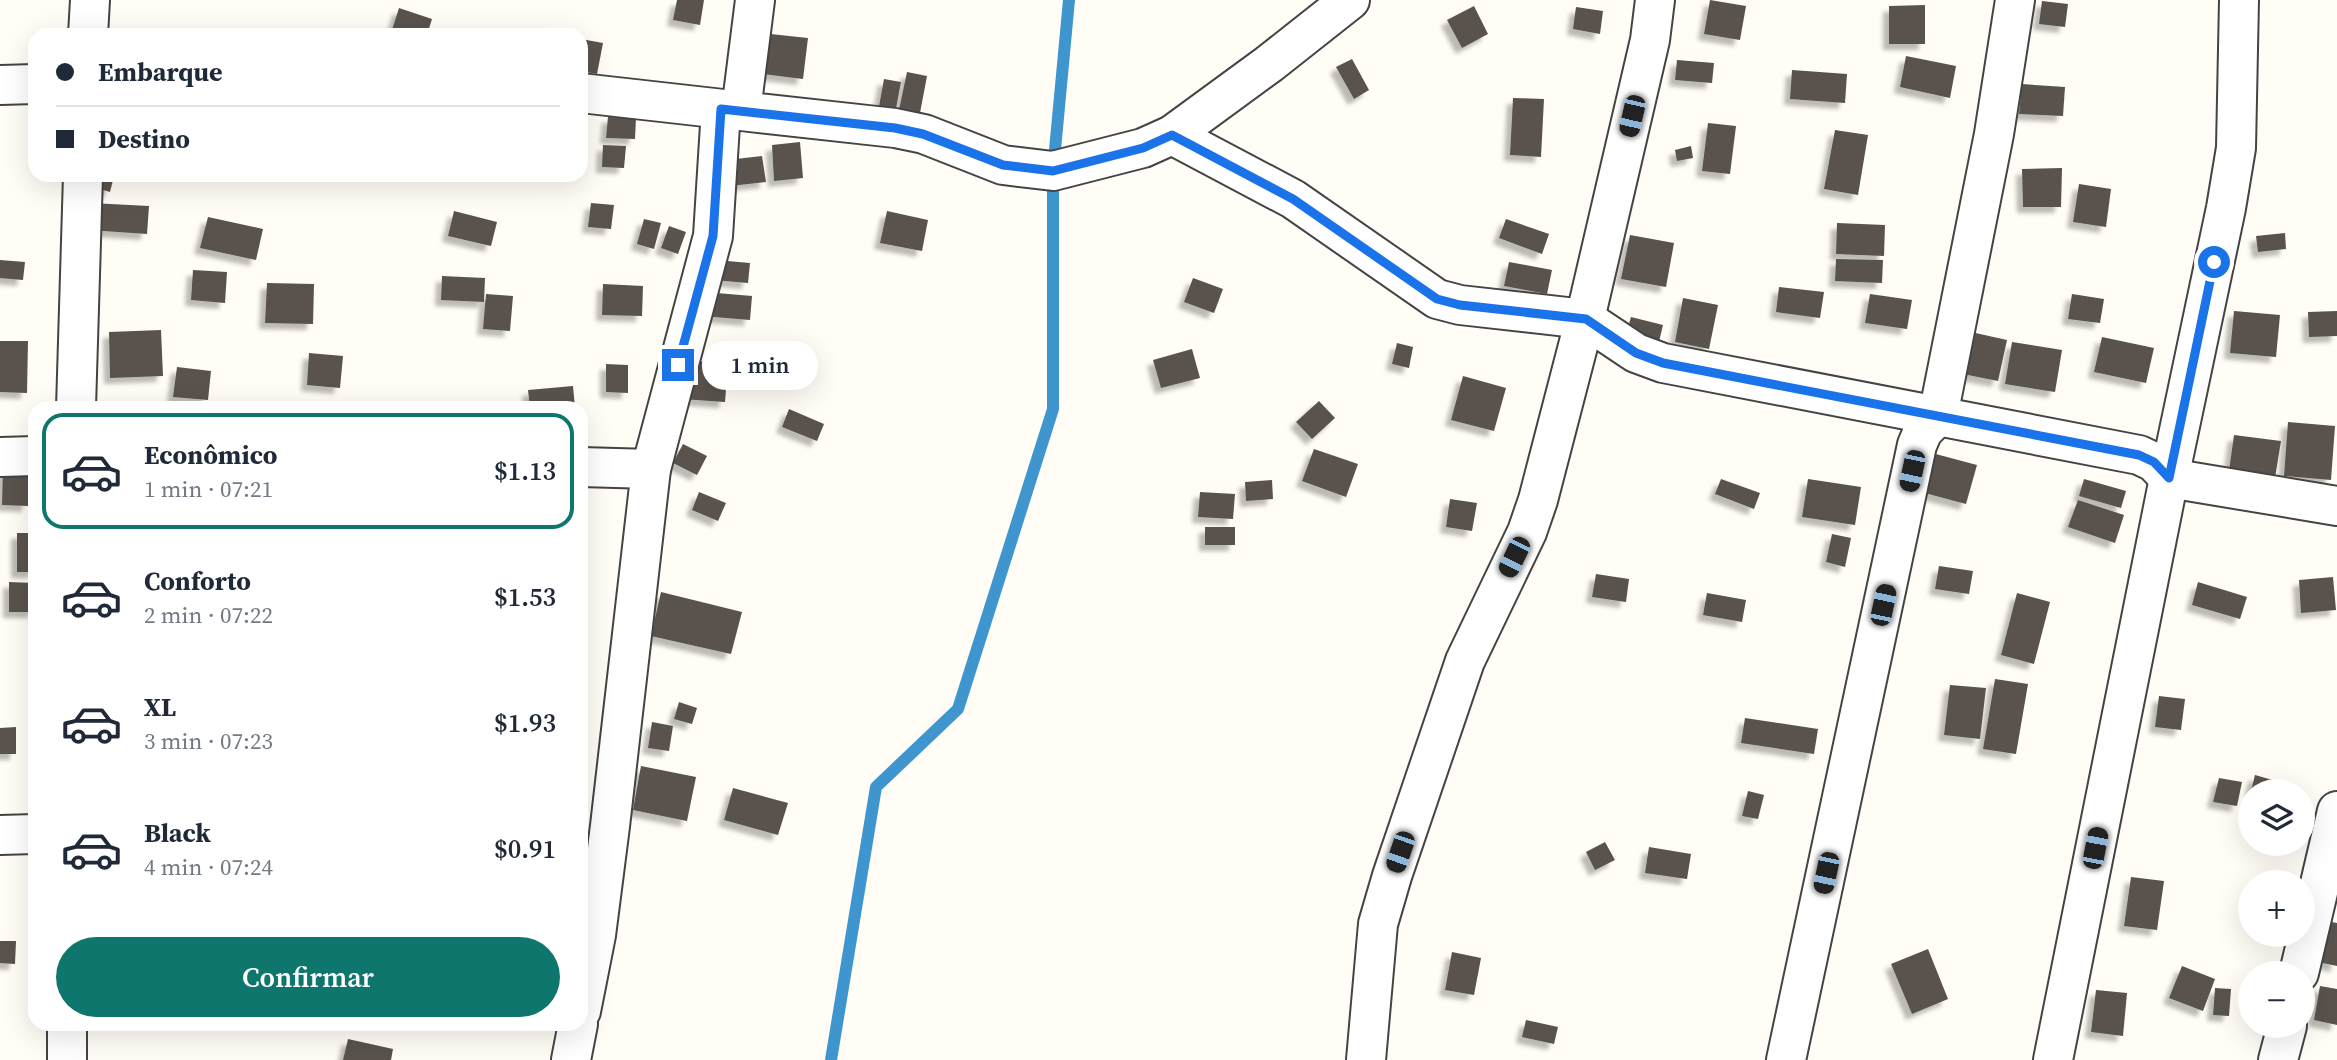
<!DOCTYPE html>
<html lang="pt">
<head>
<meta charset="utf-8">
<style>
	:root { --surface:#fff; --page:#f2f2f3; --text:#1f2937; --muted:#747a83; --line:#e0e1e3; --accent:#0f766e }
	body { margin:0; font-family:"Source Serif 4",serif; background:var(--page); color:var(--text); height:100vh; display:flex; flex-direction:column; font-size:26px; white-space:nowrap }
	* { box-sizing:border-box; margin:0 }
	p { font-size:23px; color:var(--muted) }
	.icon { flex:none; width:38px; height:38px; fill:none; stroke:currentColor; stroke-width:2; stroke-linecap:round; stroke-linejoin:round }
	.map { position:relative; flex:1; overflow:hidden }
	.details { position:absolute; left:28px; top:401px; width:560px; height:630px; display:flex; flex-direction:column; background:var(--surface); border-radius:21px; box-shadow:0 7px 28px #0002 }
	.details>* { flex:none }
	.top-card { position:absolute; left:28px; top:28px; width:560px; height:154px; border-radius:21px; box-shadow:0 7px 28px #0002; display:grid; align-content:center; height:154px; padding:0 28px; background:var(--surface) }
	.tools { position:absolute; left:2238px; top:779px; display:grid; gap:14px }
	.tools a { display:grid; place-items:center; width:77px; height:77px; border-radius:50%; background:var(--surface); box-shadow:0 7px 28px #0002; font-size:35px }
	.end { position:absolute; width:32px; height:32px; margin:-16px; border:9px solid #1a73e8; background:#fff; box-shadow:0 0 0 4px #fff }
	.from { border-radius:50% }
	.bubble { position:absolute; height:49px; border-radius:24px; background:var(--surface); box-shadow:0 7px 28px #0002; font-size:23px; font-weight:600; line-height:49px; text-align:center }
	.car { position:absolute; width:21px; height:42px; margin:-21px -10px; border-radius:9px; box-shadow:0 0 5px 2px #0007; background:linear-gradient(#222 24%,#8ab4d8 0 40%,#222 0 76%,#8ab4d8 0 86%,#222 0) }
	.top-card b { display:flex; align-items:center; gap:24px; height:66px; font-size:26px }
	.top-card b+b { border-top:2px solid var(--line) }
	.top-card i { width:18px; height:18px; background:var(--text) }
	ul { padding:12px 0 0; list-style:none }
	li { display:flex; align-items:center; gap:21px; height:116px; margin:0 14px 10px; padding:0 14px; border:4px solid transparent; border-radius:21px }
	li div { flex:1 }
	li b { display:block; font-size:26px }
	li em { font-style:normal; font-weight:600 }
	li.current { border-color:var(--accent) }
	li>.icon { width:63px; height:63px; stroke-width:1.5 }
	.button { display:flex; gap:14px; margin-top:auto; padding:14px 28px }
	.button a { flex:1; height:80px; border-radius:42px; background:var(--accent); color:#fff; font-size:28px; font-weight:600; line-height:80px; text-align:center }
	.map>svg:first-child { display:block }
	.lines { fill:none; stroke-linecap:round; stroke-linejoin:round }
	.stream { stroke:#3f96cf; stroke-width:12 }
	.building { fill:#5a524d; filter:url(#shadow) }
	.street-casing { stroke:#444; stroke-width:42 }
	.street { stroke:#fff; stroke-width:38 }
	.route { stroke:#1a73e8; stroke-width:9 }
</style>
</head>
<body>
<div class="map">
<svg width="2337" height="1060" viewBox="0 0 2337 1060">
	<defs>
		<filter id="shadow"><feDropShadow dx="-6" dy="6" stdDeviation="2" flood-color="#0004"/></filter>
	</defs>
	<rect width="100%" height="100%" fill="#fffdf5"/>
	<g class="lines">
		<path class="stream" d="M831 1060 876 787 958 709 1053 409V171L1069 0"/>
	</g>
	<g class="building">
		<path d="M677 0H704L700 25 673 20Z"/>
		<path d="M1710 0 1746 6 1740 40 1704 34Z"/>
		<path d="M2042 1 2068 4 2065 27 2039 24Z"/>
		<path d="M1925 5V44H1889V6Z"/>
		<path d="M1474 6 1488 34 1462 48 1447 20Z"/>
		<path d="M1576 7 1603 11 1600 34 1573 29Z"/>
		<path d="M399 8 432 19 427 35H406L392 30Z"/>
		<path d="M761 33 808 38 803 79 756 73Z"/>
		<path d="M581 39 603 43 597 74 581 71Z"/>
		<path d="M1906 56 1956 66 1950 98 1900 87Z"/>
		<path d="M1352 59 1369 90 1354 99 1336 67Z"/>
		<path d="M1677 60 1714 63 1712 83 1675 80Z"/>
		<path d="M1792 70 1847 74 1845 103 1790 99Z"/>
		<path d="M907 72 927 76 920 113 899 110Z"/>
		<path d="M884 79 901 82 895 114 878 112Z"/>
		<path d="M2022 84 2065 87 2063 116 2019 114Z"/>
		<path d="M1513 98 1544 99 1541 157 1510 155Z"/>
		<path d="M608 117 636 118 635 139 606 138Z"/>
		<path d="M1708 123 1736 126 1730 174 1702 171Z"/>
		<path d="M1835 130 1868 135 1858 195 1824 189Z"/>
		<path d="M800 142 803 178 774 181 772 145Z"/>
		<path d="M603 145 626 146 624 168 602 167Z"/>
		<path d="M1691 146 1693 158 1677 161 1675 150Z"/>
		<path d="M762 156 766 182 730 186 727 160Z"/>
		<path d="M2062 168 2061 207H2023L2022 169Z"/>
		<path d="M93 175 114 176 110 192 90 186Z"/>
		<path d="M2079 184 2111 189 2106 227 2073 222Z"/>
		<path d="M91 203 149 206 147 234 89 230Z"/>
		<path d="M591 203 614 205 611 229 588 227Z"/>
		<path d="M454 211 497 222 491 246 448 236Z"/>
		<path d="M887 211 928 220 922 251 880 243Z"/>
		<path d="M208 217 263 229 256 260 200 248Z"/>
		<path d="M644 219 661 223 654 249 637 244Z"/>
		<path d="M1506 219 1549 234 1542 254 1499 238Z"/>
		<path d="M1837 223 1885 225 1884 256 1836 254Z"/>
		<path d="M669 226 686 232 678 254 661 248Z"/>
		<path d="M2285 233 2286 249 2258 252 2256 236Z"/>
		<path d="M1630 235 1674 243 1666 287 1621 279Z"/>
		<path d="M1836 259 1883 260 1882 283 1835 281Z"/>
		<path d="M0 260 25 262 23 280 0 278Z"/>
		<path d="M716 260 750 263 748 283 714 280Z"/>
		<path d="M1509 262 1552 270 1547 294 1504 286Z"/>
		<path d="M193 270 227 272 225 303 191 300Z"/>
		<path d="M442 276 485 278 484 302 441 300Z"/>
		<path d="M1193 278 1223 289 1214 313 1184 302Z"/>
		<path d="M267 283 314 284 313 324 265 323Z"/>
		<path d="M603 284 643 286 642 316 602 315Z"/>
		<path d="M1779 287 1824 292 1820 318 1776 312Z"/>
		<path d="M705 292 752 296 750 320 702 316Z"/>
		<path d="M486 294 513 296 510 331 483 329Z"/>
		<path d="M1870 294 1912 300 1907 329 1865 323Z"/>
		<path d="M2072 294 2104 299 2100 323 2068 319Z"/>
		<path d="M1683 298 1718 305 1709 349 1675 342Z"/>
		<path d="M2234 311 2280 315 2276 357 2230 353Z"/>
		<path d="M2337 311V336L2309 337 2308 312Z"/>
		<path d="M1631 317 1663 325 1657 350 1624 341Z"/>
		<path d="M161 330 163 376 110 378 109 332Z"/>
		<path d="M1971 332 2007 340 1998 381 1963 374Z"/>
		<path d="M2102 337 2154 348 2146 383 2094 372Z"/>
		<path d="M0 341H28L27 393 0 392Z"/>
		<path d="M2012 342 2062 350 2055 392 2005 384Z"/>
		<path d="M1397 343 1413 347 1409 368 1392 364Z"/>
		<path d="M1192 349 1200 378 1161 388 1153 360Z"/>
		<path d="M309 353 343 356 340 388 307 385Z"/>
		<path d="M685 360 728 364 725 402 682 399Z"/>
		<path d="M606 364 628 365V393L606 392Z"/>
		<path d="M177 367 211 371 208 400 173 397Z"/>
		<path d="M1463 376 1506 388 1494 431 1451 420Z"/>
		<path d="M573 386 575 408H530L528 390Z"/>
		<path d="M1319 401 1335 418 1312 439 1296 422Z"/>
		<path d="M789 409 824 424 817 441 782 427Z"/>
		<path d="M2288 422 2335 426 2331 480 2284 476Z"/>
		<path d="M2234 435 2281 441 2275 478 2229 471Z"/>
		<path d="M683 444 707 456 697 475 673 463Z"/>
		<path d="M1314 449 1358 464 1346 497 1302 481Z"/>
		<path d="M1932 453 1977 465 1966 504 1921 492Z"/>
		<path d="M3 467 30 468 28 506 2 505Z"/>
		<path d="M1721 479 1760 493 1754 509 1715 494Z"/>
		<path d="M1808 479 1861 487 1855 525 1802 517Z"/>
		<path d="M2084 479 2126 491 2121 508 2079 496Z"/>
		<path d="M1272 480 1273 499 1246 501 1245 482Z"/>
		<path d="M699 492 726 503 718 521 692 510Z"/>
		<path d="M1200 492 1235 494 1233 519 1198 517Z"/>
		<path d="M1450 499 1477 503 1472 531 1446 527Z"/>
		<path d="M2078 500 2124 515 2115 543 2068 527Z"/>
		<rect x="1205" y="527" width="30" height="18"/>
		<rect x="17" y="533" width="18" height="39"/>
		<path d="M1832 534 1851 538 1845 567 1826 562Z"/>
		<path d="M1939 566 1973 571 1969 594 1935 589Z"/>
		<path d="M1596 574 1629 579 1626 602 1592 597Z"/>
		<path d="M2333 577 2336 610 2301 613 2299 580Z"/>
		<path d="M9 582 35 583V612H9Z"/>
		<path d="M2198 582 2247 597 2240 619 2192 605Z"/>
		<path d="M661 592 742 612 731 654 651 636Z"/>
		<path d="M1707 593 1746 600 1742 622 1703 615Z"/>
		<path d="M2017 593 2050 602 2034 664 2001 655Z"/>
		<path d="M1995 679 2028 684 2016 754 1983 749Z"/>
		<path d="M1950 685 1986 688 1980 739 1944 735Z"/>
		<path d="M2159 696 2185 699 2181 730 2155 727Z"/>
		<path d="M679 702 697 708 692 724 674 719Z"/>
		<path d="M1745 718 1818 729 1814 754 1741 743Z"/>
		<path d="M652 722 673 726 669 751 648 748Z"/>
		<path d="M16 727V754H0V728Z"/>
		<path d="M641 766 696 777 687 821 633 810Z"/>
		<path d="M2255 775 2290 785 2288 791H2251Z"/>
		<path d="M2219 778 2242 782 2237 806 2213 802Z"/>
		<path d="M733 788 788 803 778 835 724 820Z"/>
		<path d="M1748 791 1764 795 1758 819 1742 816Z"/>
		<path d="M1605 842 1615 860 1595 870 1586 852Z"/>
		<path d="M1649 847 1691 854 1687 879 1645 873Z"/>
		<path d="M2131 877 2164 881 2157 930 2124 926Z"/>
		<path d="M2326 921 2337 923V966L2318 962Z"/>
		<path d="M0 941H16L15 964 0 963Z"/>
		<path d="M1928 949 1948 999 1912 1014 1891 964Z"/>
		<path d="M1452 952 1481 958 1474 995 1445 990Z"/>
		<path d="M2182 966 2215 979 2203 1011 2169 998Z"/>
		<path d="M2320 986 2337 989V1025L2314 1020Z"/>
		<path d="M2215 988 2231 989 2229 1016 2213 1015Z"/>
		<path d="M2096 990 2127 993 2123 1036 2091 1032Z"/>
		<path d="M1526 1020 1558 1027 1554 1044 1522 1037Z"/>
		<path d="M348 1039 393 1049 391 1060H343Z"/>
	</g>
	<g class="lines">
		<defs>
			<g id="street">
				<path d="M755 0 741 111 895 128 924 134 1003 165 1053 171 1143 148 1172 135 1269 64 1350 0"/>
				<path d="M88 35 90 0"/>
				<path d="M0 85 35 84"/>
				<path d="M581 93 741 111"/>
				<path d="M1172 135 1293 199 1437 299 1460 305 1585 319 1636 353 1663 363 2139 455 2154 462 2169 478 2337 506"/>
				<path d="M76 408 83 175"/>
				<path d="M0 457 35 456"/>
				<path d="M581 467 651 469"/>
				<path d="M0 835 35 834"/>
				<path d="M2299 973 2337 811"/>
				<path d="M581 1011 596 935 610 826 651 469 713 236 721 109"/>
				<path d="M67 1060V1024"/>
				<path d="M571 1060 578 1024"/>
				<path d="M1366 1060 1378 924 1392 876 1465 661 1527 532 1538 500 1585 319 1650 40 1655 0"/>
				<path d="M1786 1060 1917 445 1923 431 1938 416 1994 134 2015 0"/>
				<path d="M2053 1060 2169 478 2226 208 2236 148 2239 0"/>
				<path d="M2278 1060 2287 1026"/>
			</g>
		</defs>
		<use href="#street" class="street-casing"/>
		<use href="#street" class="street"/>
	</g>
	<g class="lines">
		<path class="route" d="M678 365 713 236 721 109 895 128 923 134 1003 165 1053 171 1143 148 1172 135 1293 199 1437 299 1460 305 1586 319 1636 353 1663 363 2139 455 2154 462 2169 478 2214 262"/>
	</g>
</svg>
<div class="tools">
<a><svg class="icon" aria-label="layers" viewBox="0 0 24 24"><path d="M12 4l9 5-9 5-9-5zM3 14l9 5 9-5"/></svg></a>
<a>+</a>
<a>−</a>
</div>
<i class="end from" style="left:2214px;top:262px"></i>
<i class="end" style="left:678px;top:365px"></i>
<div class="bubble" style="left:702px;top:341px;width:116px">1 min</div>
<i class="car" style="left:1632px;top:116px;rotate:193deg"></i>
<i class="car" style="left:1912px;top:471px;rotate:192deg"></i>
<i class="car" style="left:1514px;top:557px;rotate:206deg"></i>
<i class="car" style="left:1883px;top:605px;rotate:12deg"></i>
<i class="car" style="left:2095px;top:848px;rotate:11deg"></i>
<i class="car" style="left:1400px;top:852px;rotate:199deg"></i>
<i class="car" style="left:1826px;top:873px;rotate:192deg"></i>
<div class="top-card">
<b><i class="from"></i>Embarque</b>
<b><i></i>Destino</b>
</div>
<section class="details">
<ul>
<li class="current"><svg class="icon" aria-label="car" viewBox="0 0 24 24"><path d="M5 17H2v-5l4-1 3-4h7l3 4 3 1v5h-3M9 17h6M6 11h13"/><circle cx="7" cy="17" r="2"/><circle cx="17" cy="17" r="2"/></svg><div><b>Econômico</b><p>1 min · 07:21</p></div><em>$1.13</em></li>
<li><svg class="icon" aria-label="car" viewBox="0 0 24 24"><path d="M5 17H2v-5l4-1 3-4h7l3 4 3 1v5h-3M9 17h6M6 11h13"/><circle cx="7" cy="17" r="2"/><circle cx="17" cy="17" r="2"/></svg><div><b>Conforto</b><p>2 min · 07:22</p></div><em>$1.53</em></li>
<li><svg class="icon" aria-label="car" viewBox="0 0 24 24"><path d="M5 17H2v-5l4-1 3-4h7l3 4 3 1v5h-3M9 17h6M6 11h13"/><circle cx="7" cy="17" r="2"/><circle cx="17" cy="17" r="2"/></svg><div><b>XL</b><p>3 min · 07:23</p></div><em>$1.93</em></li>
<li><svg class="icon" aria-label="car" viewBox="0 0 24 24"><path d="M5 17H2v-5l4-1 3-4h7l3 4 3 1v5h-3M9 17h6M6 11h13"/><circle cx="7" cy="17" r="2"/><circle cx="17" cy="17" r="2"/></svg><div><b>Black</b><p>4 min · 07:24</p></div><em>$0.91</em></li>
</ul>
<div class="button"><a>Confirmar</a></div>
</section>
</div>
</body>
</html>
